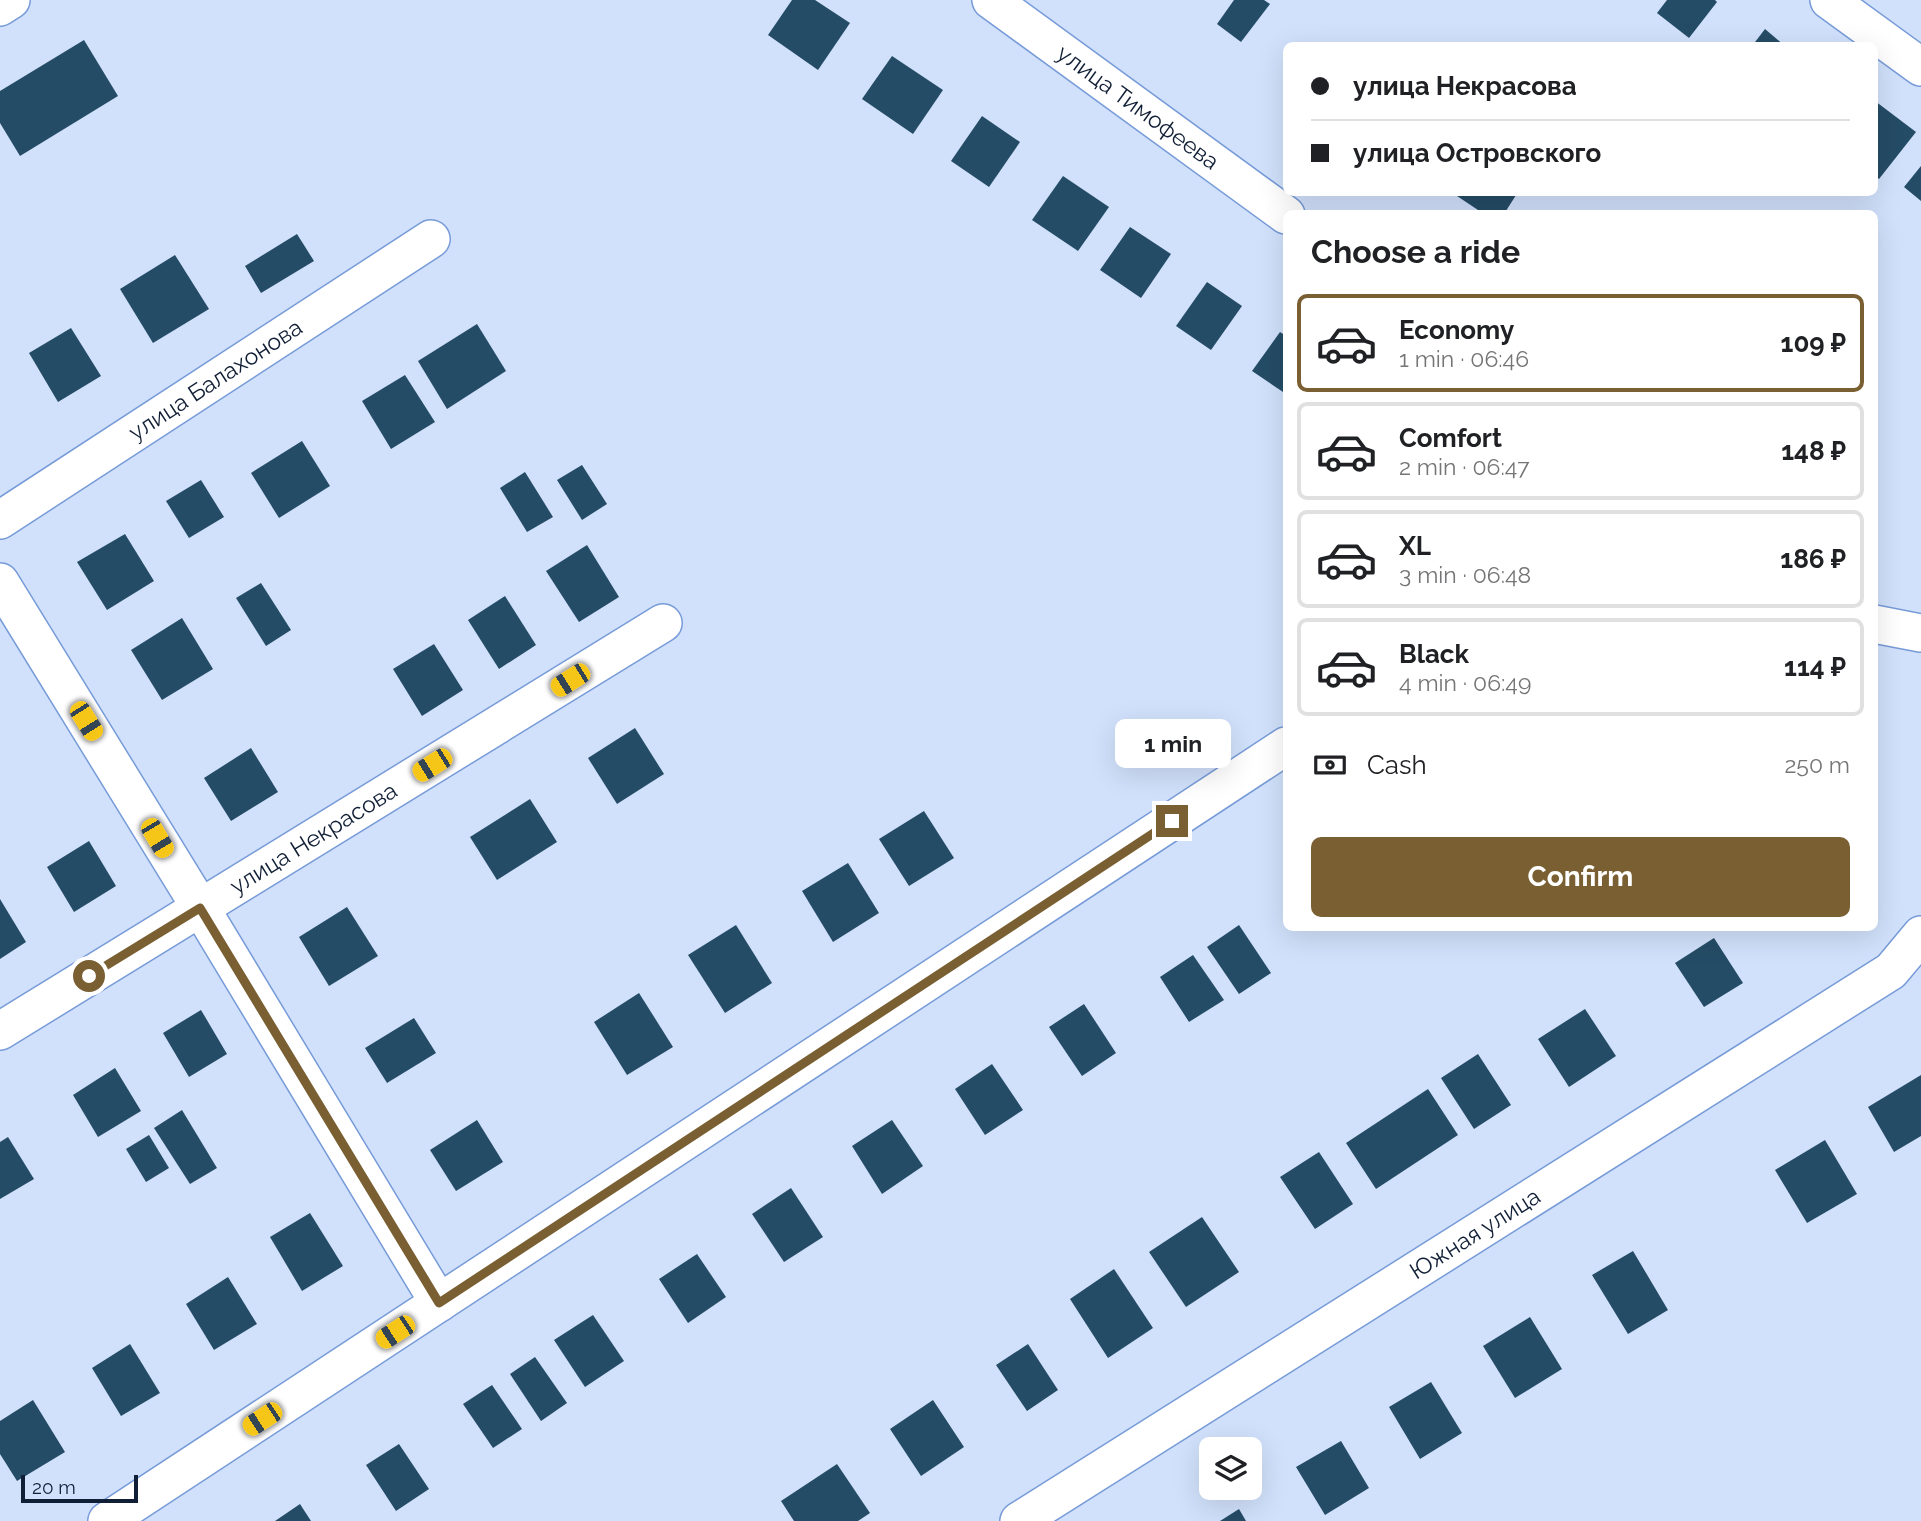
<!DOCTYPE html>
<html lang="en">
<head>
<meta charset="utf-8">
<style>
	:root { --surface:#fff; --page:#f2f2f2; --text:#202124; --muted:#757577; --line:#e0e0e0; --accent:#795f31 }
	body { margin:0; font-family:Raleway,sans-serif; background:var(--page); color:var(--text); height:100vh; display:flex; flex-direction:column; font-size:26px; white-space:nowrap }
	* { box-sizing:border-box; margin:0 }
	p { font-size:23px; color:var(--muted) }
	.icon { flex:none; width:38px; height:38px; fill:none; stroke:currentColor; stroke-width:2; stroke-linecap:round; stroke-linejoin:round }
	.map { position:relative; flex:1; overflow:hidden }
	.panel { position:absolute; left:1283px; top:210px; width:595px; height:721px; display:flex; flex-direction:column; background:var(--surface); border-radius:10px; box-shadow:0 7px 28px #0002 }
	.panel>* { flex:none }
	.banner { position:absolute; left:1283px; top:42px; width:595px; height:154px; border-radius:10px; box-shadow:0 7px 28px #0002; display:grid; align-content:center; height:154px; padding:0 28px; background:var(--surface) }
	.fabs { position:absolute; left:1199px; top:1437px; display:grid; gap:14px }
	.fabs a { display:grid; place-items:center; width:63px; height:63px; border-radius:10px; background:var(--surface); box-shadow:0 7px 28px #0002; font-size:35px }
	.scale { position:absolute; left:21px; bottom:18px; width:117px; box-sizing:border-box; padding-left:7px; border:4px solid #111f36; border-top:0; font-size:19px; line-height:24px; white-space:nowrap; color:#111f36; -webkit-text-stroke:5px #d1e1fb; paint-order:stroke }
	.end { position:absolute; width:32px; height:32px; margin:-16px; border:9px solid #795f31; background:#fff; box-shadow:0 0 0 4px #fff }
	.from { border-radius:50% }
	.bubble { position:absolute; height:49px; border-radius:10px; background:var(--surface); box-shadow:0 7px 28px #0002; font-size:23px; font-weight:700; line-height:49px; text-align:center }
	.car { position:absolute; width:21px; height:42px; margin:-21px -10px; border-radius:9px; box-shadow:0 0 5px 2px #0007; background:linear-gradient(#f5c518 24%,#345 0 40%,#f5c518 0 76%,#345 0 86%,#f5c518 0) }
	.banner b { display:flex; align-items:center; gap:24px; height:66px; font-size:26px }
	.banner b+b { border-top:2px solid var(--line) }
	.banner i { width:18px; height:18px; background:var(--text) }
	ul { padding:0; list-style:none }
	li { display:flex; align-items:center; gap:21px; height:98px; margin:0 14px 10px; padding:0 14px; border:4px solid var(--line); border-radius:10px }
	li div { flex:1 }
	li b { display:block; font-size:26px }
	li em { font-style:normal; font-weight:700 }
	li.selected { border-color:var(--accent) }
	li>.icon { width:63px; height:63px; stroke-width:1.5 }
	h2 { padding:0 28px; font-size:32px; line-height:84px }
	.pay { display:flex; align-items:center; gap:18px; height:77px; padding:0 28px; font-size:26px }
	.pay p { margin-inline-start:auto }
	.cta { display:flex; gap:14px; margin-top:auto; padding:14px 28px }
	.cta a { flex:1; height:80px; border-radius:10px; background:var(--accent); color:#fff; font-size:28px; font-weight:700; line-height:80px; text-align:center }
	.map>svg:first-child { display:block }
	.building { fill:#254c66 }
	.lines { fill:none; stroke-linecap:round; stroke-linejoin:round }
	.minor-casing { stroke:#779bd8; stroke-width:40 }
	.minor { stroke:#fff; stroke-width:37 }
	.route { stroke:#795f31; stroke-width:9 }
	.labels { text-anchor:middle; stroke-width:7; stroke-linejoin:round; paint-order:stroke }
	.street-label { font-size:23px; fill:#111f36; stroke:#d1e1fb }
</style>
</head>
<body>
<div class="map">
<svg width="1921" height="1521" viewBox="0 0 1921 1521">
	<rect width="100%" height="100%" fill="#d1e1fb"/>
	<g class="building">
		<path d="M792 0H815L850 23 818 70 768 35Z"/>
		<path d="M1234 0H1264L1270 4 1241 42 1217 24Z"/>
		<path d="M1667 0H1715L1717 2 1689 38 1657 13Z"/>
		<path d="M1765 29 1785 46H1752Z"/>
		<path d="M84 40 118 96 20 156 0 123V91Z"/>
		<path d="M892 56 943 90 913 134 862 99Z"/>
		<path d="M1875 101 1916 132 1879 179 1874 176Z"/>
		<path d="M982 116 1020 142 989 187 951 161Z"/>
		<path d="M1921 166V201L1904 187Z"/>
		<path d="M1063 176 1109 207 1078 251 1032 220Z"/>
		<path d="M1455 192H1518L1504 214H1484L1454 194Z"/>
		<path d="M1130 227 1171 254 1141 298 1100 270Z"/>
		<path d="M297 234 314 261 261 293 245 266Z"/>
		<path d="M175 255 209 309 153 343 120 289Z"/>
		<path d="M1207 282 1242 306 1211 350 1176 326Z"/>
		<path d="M477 324 506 371 447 409 418 361Z"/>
		<path d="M71 328 101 376 58 402 29 353Z"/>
		<path d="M1280 332 1286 336V394L1252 371Z"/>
		<path d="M405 375 435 422 391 449 362 401Z"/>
		<path d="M302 441 330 486 279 518 251 473Z"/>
		<path d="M582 465 607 504 582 520 557 480Z"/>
		<path d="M525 472 553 517 527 532 500 488Z"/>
		<path d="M201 480 224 517 189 538 166 501Z"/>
		<path d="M125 534 154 581 107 610 77 562Z"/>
		<path d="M587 545 619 597 579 622 546 571Z"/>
		<path d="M261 583 291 630 266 646 236 598Z"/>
		<path d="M505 596 536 645 499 669 468 620Z"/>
		<path d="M182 618 213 669 162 700 131 650Z"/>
		<path d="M434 644 463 690 422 716 393 669Z"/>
		<path d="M635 728 664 774 617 804 588 758Z"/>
		<path d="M251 748 278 792 231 821 204 778Z"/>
		<path d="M530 799 557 842 497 880 470 837Z"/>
		<path d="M924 811 954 858 909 886 879 839Z"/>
		<path d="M89 841 116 886 74 912 47 867Z"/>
		<path d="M848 863 879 913 833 942 802 891Z"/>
		<path d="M0 899 26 942 0 959Z"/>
		<path d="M347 907 378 956 329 986 299 937Z"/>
		<path d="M736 925 772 983 725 1013 688 955Z"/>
		<path d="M1239 925 1271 973 1239 994 1207 947Z"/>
		<path d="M1714 938 1743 983 1704 1007 1675 963Z"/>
		<path d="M1193 955 1224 1000 1189 1022 1160 977Z"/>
		<path d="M639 993 673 1047 627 1075 594 1022Z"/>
		<path d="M1084 1004 1116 1053 1082 1076 1049 1027Z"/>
		<path d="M1585 1009 1616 1056 1569 1087 1538 1039Z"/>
		<path d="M201 1010 227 1054 189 1077 163 1033Z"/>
		<path d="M414 1018 436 1053 387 1083 365 1048Z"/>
		<path d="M1478 1054 1511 1105 1474 1129 1441 1078Z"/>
		<path d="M992 1064 1023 1110 985 1135 955 1089Z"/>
		<path d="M115 1068 141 1111 98 1137 73 1095Z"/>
		<path d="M1921 1075V1136L1894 1152 1868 1107Z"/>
		<path d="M1428 1089 1458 1135 1376 1189 1346 1143Z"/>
		<path d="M182 1110 217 1168 190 1184 154 1128Z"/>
		<path d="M477 1120 503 1162 456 1191 430 1150Z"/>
		<path d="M892 1120 923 1166 882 1194 852 1146Z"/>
		<path d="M149 1135 169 1168 146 1182 126 1149Z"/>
		<path d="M8 1137 34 1179 0 1199V1142Z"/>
		<path d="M1825 1140 1857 1194 1807 1223 1775 1170Z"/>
		<path d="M1319 1152 1353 1204 1315 1229 1280 1177Z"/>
		<path d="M791 1188 823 1237 784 1262 752 1214Z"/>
		<path d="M310 1213 343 1266 302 1291 270 1237Z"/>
		<path d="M1202 1217 1239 1272 1186 1307 1149 1252Z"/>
		<path d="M1633 1251 1668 1310 1628 1334 1592 1275Z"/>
		<path d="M697 1254 726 1297 688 1323 659 1279Z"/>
		<path d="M1114 1269 1153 1328 1108 1358 1070 1299Z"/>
		<path d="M228 1277 257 1324 214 1350 186 1304Z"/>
		<path d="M593 1315 624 1361 585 1387 554 1340Z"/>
		<path d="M1530 1317 1562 1369 1515 1398 1483 1346Z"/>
		<path d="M130 1344 160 1393 121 1416 92 1368Z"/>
		<path d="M1028 1344 1058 1390 1027 1411 996 1365Z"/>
		<path d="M535 1357 567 1403 541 1421 510 1374Z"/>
		<path d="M1431 1382 1462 1433 1420 1459 1389 1407Z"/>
		<path d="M492 1385 522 1429 493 1448 463 1404Z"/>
		<path d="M33 1400 65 1452 17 1481 0 1454V1421Z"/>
		<path d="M933 1400 964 1447 921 1476 890 1429Z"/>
		<path d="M1341 1441 1369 1488 1325 1515 1296 1467Z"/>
		<path d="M399 1444 429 1489 396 1511 366 1465Z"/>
		<path d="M837 1464 870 1513 858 1521H794L781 1501Z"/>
		<path d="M300 1504 311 1521H275Z"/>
		<path d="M1239 1509 1246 1521H1220Z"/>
	</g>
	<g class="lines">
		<defs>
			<g id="minor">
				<path id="s1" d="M991 0 1286 215"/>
				<path d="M1829 0 1921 67"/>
				<path d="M0 7 11 0"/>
				<path id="s2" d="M0 520 431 239"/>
				<path d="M0 582 200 907 439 1303"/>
				<path d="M1874 624 1921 633"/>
				<path id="s3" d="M0 1031 663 623"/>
				<path d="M107 1521 1286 746"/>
				<path id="s4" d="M1019 1521 1891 971 1921 935"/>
			</g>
		</defs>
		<use href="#minor" class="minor-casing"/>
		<use href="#minor" class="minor"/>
	</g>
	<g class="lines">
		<path class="route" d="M89 976 200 908 439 1303 1172 821"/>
	</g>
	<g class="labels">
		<g class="street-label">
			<text dy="8" stroke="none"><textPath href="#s1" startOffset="182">улица Тимофеева</textPath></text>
			<text dy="8" stroke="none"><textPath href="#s2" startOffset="257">улица Балахонова</textPath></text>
			<text dy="8" stroke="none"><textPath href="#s3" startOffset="368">улица Некрасова</textPath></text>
			<text dy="8" stroke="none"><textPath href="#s4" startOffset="539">Южная улица</textPath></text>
		</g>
	</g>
</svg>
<div class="fabs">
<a><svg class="icon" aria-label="layers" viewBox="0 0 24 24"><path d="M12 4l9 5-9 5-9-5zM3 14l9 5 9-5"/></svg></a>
</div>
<div class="scale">20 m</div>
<i class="end from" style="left:89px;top:976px"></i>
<i class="end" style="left:1172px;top:821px"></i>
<div class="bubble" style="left:1115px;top:719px;width:116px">1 min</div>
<i class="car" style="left:570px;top:680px;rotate:238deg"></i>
<i class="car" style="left:86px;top:721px;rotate:148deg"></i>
<i class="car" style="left:432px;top:765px;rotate:238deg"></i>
<i class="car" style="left:157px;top:838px;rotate:149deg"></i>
<i class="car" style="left:395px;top:1332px;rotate:237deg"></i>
<i class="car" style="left:262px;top:1419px;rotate:237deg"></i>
<div class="banner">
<b><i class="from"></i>улица Некрасова</b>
<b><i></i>улица Островского</b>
</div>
<section class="panel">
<h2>Choose a ride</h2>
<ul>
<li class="selected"><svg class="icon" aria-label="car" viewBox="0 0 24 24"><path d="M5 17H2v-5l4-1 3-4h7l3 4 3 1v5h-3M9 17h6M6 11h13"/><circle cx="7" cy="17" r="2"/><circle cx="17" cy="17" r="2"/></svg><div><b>Economy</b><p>1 min · 06:46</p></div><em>109 ₽</em></li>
<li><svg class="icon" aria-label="car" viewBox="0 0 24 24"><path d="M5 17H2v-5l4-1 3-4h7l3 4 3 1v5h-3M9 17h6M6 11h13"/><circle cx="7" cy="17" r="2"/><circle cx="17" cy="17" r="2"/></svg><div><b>Comfort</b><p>2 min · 06:47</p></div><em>148 ₽</em></li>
<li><svg class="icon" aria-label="car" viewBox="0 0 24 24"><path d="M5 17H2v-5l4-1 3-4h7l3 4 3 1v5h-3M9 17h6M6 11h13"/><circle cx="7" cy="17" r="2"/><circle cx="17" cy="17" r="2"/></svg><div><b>XL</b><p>3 min · 06:48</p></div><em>186 ₽</em></li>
<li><svg class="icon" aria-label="car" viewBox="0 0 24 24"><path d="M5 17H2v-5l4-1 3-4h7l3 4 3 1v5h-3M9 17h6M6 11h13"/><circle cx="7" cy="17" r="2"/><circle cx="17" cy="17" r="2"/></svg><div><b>Black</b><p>4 min · 06:49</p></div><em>114 ₽</em></li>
</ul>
<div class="pay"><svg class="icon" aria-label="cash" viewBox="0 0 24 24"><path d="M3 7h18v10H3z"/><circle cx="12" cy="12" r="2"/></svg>Cash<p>250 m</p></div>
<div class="cta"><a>Confirm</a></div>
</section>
</div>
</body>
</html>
